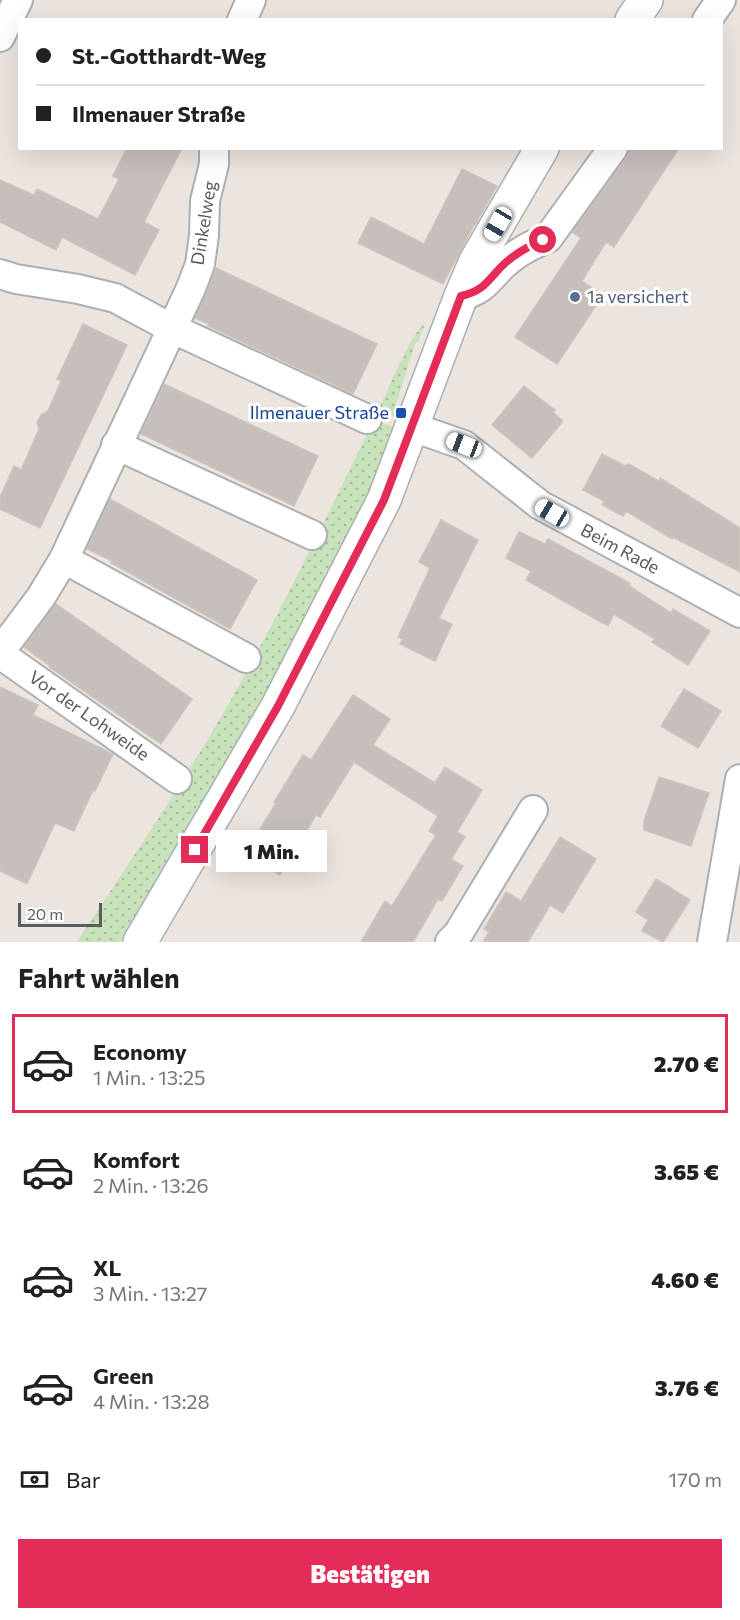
<!DOCTYPE html>
<html lang="de">
<head>
<meta charset="utf-8">
<style>
	:root { --surface:#fff; --page:#f2f2f2; --text:#202124; --muted:#757577; --line:#e0e0e0; --accent:#e42c59 }
	body { margin:0; font-family:Commissioner,sans-serif; background:var(--page); color:var(--text); height:100vh; display:flex; flex-direction:column; font-size:22px; white-space:nowrap }
	* { box-sizing:border-box; margin:0 }
	p { font-size:20px; color:var(--muted) }
	.icon { flex:none; width:33px; height:33px; fill:none; stroke:currentColor; stroke-width:2; stroke-linecap:round; stroke-linejoin:round }
	.map { position:relative; height:942px; overflow:hidden }
	.details { display:flex; flex-direction:column; background:var(--surface); flex:1 }
	.details>* { flex:none }
	.guide { position:absolute; left:18px; top:18px; width:705px; height:132px; border-radius:0px; box-shadow:0 6px 24px #0002; display:grid; align-content:center; height:132px; padding:0 18px; background:var(--surface) }
	.scale { position:absolute; left:18px; bottom:15px; width:84px; box-sizing:border-box; padding-left:6px; border:3px solid #585e60; border-top:0; font-size:16px; line-height:21px; white-space:nowrap; color:#585e60; -webkit-text-stroke:4px #fff; paint-order:stroke }
	.end { position:absolute; width:27px; height:27px; margin:-14px; border:8px solid #e42c59; background:#fff; box-shadow:0 0 0 3px #fff }
	.from { border-radius:50% }
	.bubble { position:absolute; height:42px; border-radius:0px; background:var(--surface); box-shadow:0 6px 24px #0002; font-size:20px; font-weight:800; line-height:42px; text-align:center }
	.car { position:absolute; width:18px; height:36px; margin:-18px -9px; border-radius:8px; box-shadow:0 0 4px 2px #0007; background:linear-gradient(#fff 24%,#345 0 40%,#fff 0 76%,#345 0 86%,#fff 0) }
	.guide b { display:flex; align-items:center; gap:21px; height:57px; font-size:22px }
	.guide b+b { border-top:2px solid var(--line) }
	.guide i { width:15px; height:15px; background:var(--text) }
	ul { padding:0; list-style:none }
	li { display:flex; align-items:center; gap:18px; height:99px; margin:0 12px 9px; padding:0 6px; border:3px solid transparent; border-radius:0px }
	li div { flex:1 }
	li b { display:block; font-size:22px }
	li em { font-style:normal; font-weight:800 }
	li.current { border-color:var(--accent) }
	li>.icon { width:54px; height:54px; stroke-width:1.5 }
	h2 { padding:0 18px; font-size:27px; line-height:72px }
	.pay { display:flex; align-items:center; gap:15px; height:66px; padding:0 18px; font-size:22px }
	.pay p { margin-inline-start:auto }
	.primary-button { display:flex; gap:12px; margin-top:auto; padding:12px 18px }
	.primary-button a { flex:1; height:69px; border-radius:0px; background:var(--accent); color:#fff; font-size:24px; font-weight:800; line-height:69px; text-align:center }
	.map>svg:first-child { display:block }
	.grass { fill:url(#grass-dots) }
	.building { fill:#c6bfbc; stroke:#cfc4be; stroke-width:1.5 }
	.lines { fill:none; stroke-linecap:round; stroke-linejoin:round }
	.street-casing { stroke:#abb0b2; stroke-width:32 }
	.secondary-casing { stroke:#aab0b3; stroke-width:36 }
	.street { stroke:#fff; stroke-width:28 }
	.secondary { stroke:#fff; stroke-width:33 }
	.route { stroke:#e42c59; stroke-width:8 }
	.service-dot { fill:#5c6f8a; stroke:#fff; stroke-width:2 }
	.transit-dot { fill:#1a4fb4; stroke:#fff; stroke-width:2 }
	.labels { text-anchor:middle; stroke-width:6; stroke-linejoin:round; paint-order:stroke }
	.street-label { font-size:18px; fill:#585e60; stroke:#fff }
	.service-label { font-size:18px; fill:#4e5e75; stroke:#fff; text-anchor:start }
	.transit-label { font-size:18px; fill:#164399; stroke:#fff; text-anchor:end }
</style>
</head>
<body>
<div class="map">
<svg width="740" height="942" viewBox="0 0 740 942">
	<defs>
		<pattern id="grass-dots" width="8" height="8" patternUnits="userSpaceOnUse" patternTransform="scale(1.5)"><rect width="8" height="8" fill="#c8e3bb"/><path d="M2 2h.1M6 6h.1" fill="none" stroke="#a5bb9b" stroke-width="1.8" stroke-linecap="round"/></pattern>
	</defs>
	<rect width="100%" height="100%" fill="#ebe4df"/>
	<g class="grass">
		<path d="M425 323 419 341 415 344 394 410 395 416 378 411C387 392 411 333 425 323Z"/>
		<path d="M374 420 395 428 369 492 333 570 271 693 120 942H77C130 861 185 781 233 696 284 606 328 513 374 420Z"/>
	</g>
	<g class="building">
		<path d="M127 148H182L144 222 159 230 135 275 62 237 56 250 0 222V180L34 195 37 189 98 219 119 179 113 176Z"/>
		<path d="M629 148H679L614 247 606 242 582 281 603 295 557 364 515 337 581 238 572 232 626 158Z"/>
		<path d="M462 169 497 186 475 225H474L443 284 358 243 371 217 424 244Z"/>
		<path d="M216 268 377 344 353 394 208 326 209 324 195 318Z"/>
		<path d="M83 324 127 345 40 528 0 509V497L14 466 21 470 39 429 37 422 41 415 48 411 61 381 57 379Z"/>
		<path d="M164 384 318 456 294 506 141 434Z"/>
		<path d="M524 386 555 410 553 412 563 421 532 458 492 425Z"/>
		<path d="M602 454 625 466 629 464 659 481 660 478 740 528V572L673 537 672 539 626 511 623 516 602 505 604 501 583 490Z"/>
		<path d="M110 499 257 580 230 629 111 563 112 561 87 549Z"/>
		<path d="M441 520 478 540 439 618 452 624 435 661 400 644 403 639 398 637 430 568 419 562Z"/>
		<path d="M519 532 545 544 548 539 630 583 629 586 671 613 673 609 710 631 688 665 652 642 655 639 614 614 608 626 526 580 531 571 506 558Z"/>
		<path d="M56 604 192 699 161 744 49 667 50 666 24 647Z"/>
		<path d="M0 687 38 705 33 715 113 754 95 791 93 790 74 831 55 823 27 884 0 871Z"/>
		<path d="M684 689 721 711 698 748 661 726Z"/>
		<path d="M353 695 390 719 373 745 435 783 445 767 482 790 457 832 465 837 451 859 463 866 442 901 438 899 413 942H361L385 901 392 906 436 835 429 831 438 816 354 762 320 817 316 815 280 875 245 854 276 803 274 802 303 755 311 760Z"/>
		<path d="M659 777 709 793 691 846 644 830V821Z"/>
		<path d="M560 837 596 859 563 913 550 905 528 942H483L489 932 484 929 506 892 521 901Z"/>
		<path d="M656 879 690 900 663 942 642 931 648 920 636 912Z"/>
	</g>
	<g class="lines">
		<defs>
			<g id="street">
				<path d="M242 20 251 0"/>
				<path d="M707 20 721 0"/>
				<path d="M0 37 18 0"/>
				<path d="M0 274 16 279 78 289 115 298 171 328 367 419"/>
				<path d="M461 296C484 290 487 281 503 265 515 254 533 244 548 238L613 148"/>
				<path d="M412 427 464 445 540 505 740 613"/>
				<path d="M116 445 312 535"/>
				<path d="M64 559 246 658"/>
				<path d="M0 652 41 597 64 559 191 288 200 264 204 235 205 201 214 164V148"/>
				<path d="M0 654 177 779"/>
				<path d="M450 942 458 934 533 810"/>
				<path d="M712 942 740 779"/>
			</g>
			<g id="secondary">
				<path d="M632 20 646 0"/>
				<path d="M140 942 278 706 384 500 461 296 476 261 542 148"/>
			</g>
		</defs>
		<use href="#street" class="street-casing"/>
		<use href="#secondary" class="secondary-casing"/>
		<use href="#street" class="street"/>
		<use href="#secondary" class="secondary"/>
	</g>
	<g class="lines">
		<path class="route" d="M195 850 278 706 384 500 461 296C484 291 487 281 502 266 513 255 529 246 543 240"/>
	</g>
	<circle class="service-dot" cx="575" cy="297" r="6"/>
	<rect class="transit-dot" x="395" y="407" width="12" height="12" rx="3"/>
	<g class="labels">
		<g class="street-label">
			<text transform="translate(204 223) rotate(-81)" y="6">Dinkelweg</text>
			<text transform="translate(620 549) rotate(28)" y="6">Beim Rade</text>
			<text transform="translate(89 716) rotate(35)" y="6">Vor der Lohweide</text>
		</g>
		<g class="service-label">
			<text x="587" y="303">1a versichert</text>
		</g>
		<g class="transit-label">
			<text x="389" y="419">Ilmenauer Straße</text>
		</g>
	</g>
</svg>
<div class="scale">20 m</div>
<i class="end from" style="left:543px;top:240px"></i>
<i class="end" style="left:195px;top:850px"></i>
<div class="bubble" style="left:216px;top:830px;width:111px">1 Min.</div>
<i class="car" style="left:498px;top:224px;rotate:210deg"></i>
<i class="car" style="left:464px;top:445px;rotate:291deg"></i>
<i class="car" style="left:552px;top:513px;rotate:300deg"></i>
<div class="guide">
<b><i class="from"></i>St.-Gotthardt-Weg</b>
<b><i></i>Ilmenauer Straße</b>
</div>
</div>
<section class="details">
<h2>Fahrt wählen</h2>
<ul>
<li class="current"><svg class="icon" aria-label="car" viewBox="0 0 24 24"><path d="M5 17H2v-5l4-1 3-4h7l3 4 3 1v5h-3M9 17h6M6 11h13"/><circle cx="7" cy="17" r="2"/><circle cx="17" cy="17" r="2"/></svg><div><b>Economy</b><p>1 Min. · 13:25</p></div><em>2.70 €</em></li>
<li><svg class="icon" aria-label="car" viewBox="0 0 24 24"><path d="M5 17H2v-5l4-1 3-4h7l3 4 3 1v5h-3M9 17h6M6 11h13"/><circle cx="7" cy="17" r="2"/><circle cx="17" cy="17" r="2"/></svg><div><b>Komfort</b><p>2 Min. · 13:26</p></div><em>3.65 €</em></li>
<li><svg class="icon" aria-label="car" viewBox="0 0 24 24"><path d="M5 17H2v-5l4-1 3-4h7l3 4 3 1v5h-3M9 17h6M6 11h13"/><circle cx="7" cy="17" r="2"/><circle cx="17" cy="17" r="2"/></svg><div><b>XL</b><p>3 Min. · 13:27</p></div><em>4.60 €</em></li>
<li><svg class="icon" aria-label="car" viewBox="0 0 24 24"><path d="M5 17H2v-5l4-1 3-4h7l3 4 3 1v5h-3M9 17h6M6 11h13"/><circle cx="7" cy="17" r="2"/><circle cx="17" cy="17" r="2"/></svg><div><b>Green</b><p>4 Min. · 13:28</p></div><em>3.76 €</em></li>
</ul>
<div class="pay"><svg class="icon" aria-label="cash" viewBox="0 0 24 24"><path d="M3 7h18v10H3z"/><circle cx="12" cy="12" r="2"/></svg>Bar<p>170 m</p></div>
<div class="primary-button"><a>Bestätigen</a></div>
</section>
</body>
</html>
